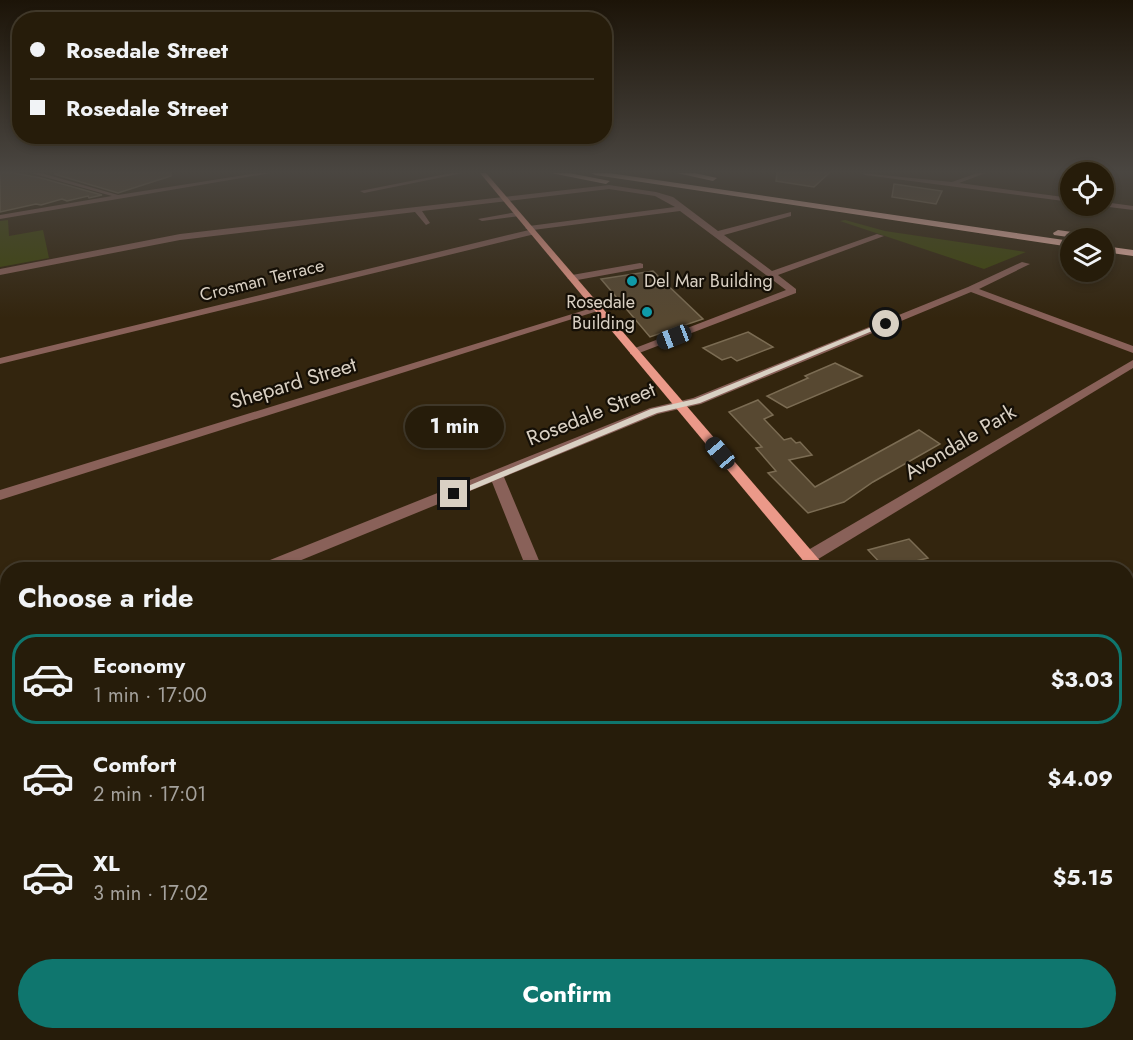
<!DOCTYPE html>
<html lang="en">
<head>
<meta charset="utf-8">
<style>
	:root { --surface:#261c0a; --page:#322918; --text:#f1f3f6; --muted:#a4a19c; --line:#423a2b; --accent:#0f766e }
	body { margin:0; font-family:Jost,sans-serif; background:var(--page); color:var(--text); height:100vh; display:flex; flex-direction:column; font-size:22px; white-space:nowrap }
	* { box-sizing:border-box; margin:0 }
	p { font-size:20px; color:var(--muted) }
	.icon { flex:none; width:33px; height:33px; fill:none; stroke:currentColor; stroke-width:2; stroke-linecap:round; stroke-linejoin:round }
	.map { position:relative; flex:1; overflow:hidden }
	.side { position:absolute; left:0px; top:562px; width:1134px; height:478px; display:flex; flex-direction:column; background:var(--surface); border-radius:24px 24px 0 0; box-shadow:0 3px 9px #0003,0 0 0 2px var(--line) }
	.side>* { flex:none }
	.banner { position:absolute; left:12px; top:12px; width:600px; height:132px; border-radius:24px; box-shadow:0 3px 9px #0003,0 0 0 2px var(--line); display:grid; align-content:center; height:132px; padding:0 18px; background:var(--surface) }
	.buttons { position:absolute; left:1060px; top:162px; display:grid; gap:12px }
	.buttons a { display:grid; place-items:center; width:54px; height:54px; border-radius:50%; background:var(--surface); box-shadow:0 3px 9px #0003,0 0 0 2px var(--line); font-size:30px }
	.end { position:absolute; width:27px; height:27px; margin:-14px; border:8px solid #d9d0c3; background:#111; box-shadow:0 0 0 3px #111 }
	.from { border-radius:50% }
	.bubble { position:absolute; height:42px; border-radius:21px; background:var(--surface); box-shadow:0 3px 9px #0003,0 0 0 2px var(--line); font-size:20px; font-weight:700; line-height:42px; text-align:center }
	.car { position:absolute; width:18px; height:36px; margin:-18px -9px; border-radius:8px; box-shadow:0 0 4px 2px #0007; background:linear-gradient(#222 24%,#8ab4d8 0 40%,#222 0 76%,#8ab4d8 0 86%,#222 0) }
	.banner b { display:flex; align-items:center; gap:21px; height:57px; font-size:22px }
	.banner b+b { border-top:2px solid var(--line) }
	.banner i { width:15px; height:15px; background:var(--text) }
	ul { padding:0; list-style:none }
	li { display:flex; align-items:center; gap:18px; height:90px; margin:0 12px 9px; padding:0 6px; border:3px solid transparent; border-radius:24px }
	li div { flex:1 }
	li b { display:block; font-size:22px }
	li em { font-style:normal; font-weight:700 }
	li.on { border-color:var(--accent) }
	li>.icon { width:54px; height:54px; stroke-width:1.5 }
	h2 { padding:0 18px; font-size:27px; line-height:72px }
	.button { display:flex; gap:12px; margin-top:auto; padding:12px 18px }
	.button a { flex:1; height:69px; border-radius:36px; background:var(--accent); color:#fff; font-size:24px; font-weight:700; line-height:69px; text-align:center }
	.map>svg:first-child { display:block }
	.green { fill:#3e4609 }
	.building { fill:#574831; stroke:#7b6c53; stroke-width:1.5 }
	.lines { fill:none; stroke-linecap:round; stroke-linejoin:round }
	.minor { fill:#896159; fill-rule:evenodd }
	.major { fill:#eb9989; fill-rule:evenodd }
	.highway { fill:#f8bdb0; fill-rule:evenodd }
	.route { fill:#d9d0c3 }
	.culture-dot { fill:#0f9aa8; stroke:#150f06; stroke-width:2 }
	.labels { text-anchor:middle; stroke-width:4.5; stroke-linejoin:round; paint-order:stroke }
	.far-street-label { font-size:18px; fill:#d9d0c3; stroke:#150f06 }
	.far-poi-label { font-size:18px; fill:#d9d0c3; stroke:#150f06; text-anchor:start }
	.street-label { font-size:21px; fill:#d9d0c3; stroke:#150f06 }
</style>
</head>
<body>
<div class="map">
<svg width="1133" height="1040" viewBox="0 0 1133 1040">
	<rect width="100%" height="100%" fill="#33250e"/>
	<g class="green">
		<path d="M8 220 9 236 43 230 49 258 0 267V221Z"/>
		<path d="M845 220 885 231 1026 252 984 269 840 221Z"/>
	</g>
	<g class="building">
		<path d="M0 173H14L41 178 102 195 89 198 88 196 67 201 62 199 41 205 36 204 0 212Z"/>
		<path d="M60 173H171V176L118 193 54 174Z"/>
		<path d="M777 173H829L814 187 776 181Z"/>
		<path d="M894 184 942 191 936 204 892 197Z"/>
		<path d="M653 271 658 276 703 319 650 337 601 279Z"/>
		<path d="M748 332 773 347 737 361 731 357 722 360 703 348Z"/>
		<path d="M835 363 862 376 787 408 767 396 808 378 805 376Z"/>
		<path d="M758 400 773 415 764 419 784 440 791 438 796 443 800 442 812 455 789 460 815 487 919 430 940 444 873 482 844 502 808 513 768 473 776 471 756 448 762 447 729 412Z"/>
		<path d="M909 539 928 558 912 562 920 570H887L868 550Z"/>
	</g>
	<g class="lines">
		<g class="minor">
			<path d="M31 173H41L118 195 258 173H271L0 219V215L112 196Z"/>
			<path d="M451 173H463L364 193 360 191Z"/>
			<path d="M862 173 952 182 977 173H986L959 183 1071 198V202L865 175Z"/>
			<path d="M609 185 656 192 673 197 718 231 791 212V216L724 235 772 271 877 234 884 236 778 275 796 289V293L634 355 630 354V350L786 290 680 211 533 230 535 234 0 364V358L529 230 525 228 529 226 675 207 655 196 609 189 422 211 430 223 426 225 415 212 180 240 0 275V269L180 234Z"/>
			<path d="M1104 202 1133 206V210L1101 206H1104Z"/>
			<path d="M517 212 521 214 520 216 482 221 478 219Z"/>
			<path d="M1022 262 1030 264 979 289 1133 346V353L971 292 701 404 658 414 504 477 543 570H527L492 482 277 570H253L255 566 650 408 693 398 968 287Z"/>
			<path d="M640 263 643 264V268L572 281 567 278 572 275Z"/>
			<path d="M595 307 604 309 0 500V490Z"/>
			<path d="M1133 360V368L815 561H803L801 557 803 553Z"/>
			<path d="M8 662V678L0 681V665Z"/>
			<path d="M1133 689V708L1126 710V691Z"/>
			<path d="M1126 749 1133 751V773L1126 770Z"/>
			<path d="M8 1001V1027L0 1030V1004Z"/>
		</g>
		<g class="major">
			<path d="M480 173H486L828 570H811Z"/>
			<path d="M1126 922 1133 925V953L1126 951Z"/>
		</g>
		<g class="highway">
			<path d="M551 173H569L610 181 606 184Z"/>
			<path d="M591 173H609L1071 241V247L595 175Z"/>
			<path d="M677 173H695L717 178 713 181Z"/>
			<path d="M1058 230 1093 235 1098 238H1075L1054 235 1053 233Z"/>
			<path d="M1104 246 1133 250V256L1104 252Z"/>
		</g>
	</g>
	<linearGradient id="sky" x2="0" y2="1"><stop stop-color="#1c1408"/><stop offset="0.54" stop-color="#4a4641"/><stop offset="1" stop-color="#4a4641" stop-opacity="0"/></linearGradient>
	<rect width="1133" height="318" fill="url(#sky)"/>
	<path class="route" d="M884 322 889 324 700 403 657 413 457 496 449 494 651 409 695 399Z"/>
	<g class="culture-dot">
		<circle cx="632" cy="281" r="6"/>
		<circle cx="647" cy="312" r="6"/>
	</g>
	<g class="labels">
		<g class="far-street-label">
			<text transform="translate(262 280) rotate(-14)" y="6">Crosman Terrace</text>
		</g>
		<g class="far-poi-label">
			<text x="644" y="287">Del Mar Building</text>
			<text x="635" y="308" text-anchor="end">Rosedale<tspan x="635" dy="21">Building</tspan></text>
		</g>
		<g class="street-label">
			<text transform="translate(293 383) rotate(-17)" y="7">Shepard Street</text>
			<text transform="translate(591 414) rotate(-22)" y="7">Rosedale Street</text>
			<text transform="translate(960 442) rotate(-31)" y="7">Avondale Park</text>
		</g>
	</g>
</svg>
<div class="buttons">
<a><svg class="icon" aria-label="locate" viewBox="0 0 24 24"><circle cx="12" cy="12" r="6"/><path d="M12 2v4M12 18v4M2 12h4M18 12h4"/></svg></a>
<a><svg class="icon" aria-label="layers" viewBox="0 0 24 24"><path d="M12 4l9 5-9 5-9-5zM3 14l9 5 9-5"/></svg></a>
</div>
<i class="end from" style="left:886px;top:324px"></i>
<i class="end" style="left:454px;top:494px"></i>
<div class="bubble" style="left:405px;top:406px;width:99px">1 min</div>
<i class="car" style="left:674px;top:337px;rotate:249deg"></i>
<i class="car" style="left:720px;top:453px;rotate:320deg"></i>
<div class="banner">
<b><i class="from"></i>Rosedale Street</b>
<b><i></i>Rosedale Street</b>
</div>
<section class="side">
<h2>Choose a ride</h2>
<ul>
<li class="on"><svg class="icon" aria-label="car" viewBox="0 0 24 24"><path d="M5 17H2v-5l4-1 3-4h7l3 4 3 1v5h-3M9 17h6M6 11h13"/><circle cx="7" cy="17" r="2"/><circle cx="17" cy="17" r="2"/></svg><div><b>Economy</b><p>1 min · 17:00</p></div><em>$3.03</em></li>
<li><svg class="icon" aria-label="car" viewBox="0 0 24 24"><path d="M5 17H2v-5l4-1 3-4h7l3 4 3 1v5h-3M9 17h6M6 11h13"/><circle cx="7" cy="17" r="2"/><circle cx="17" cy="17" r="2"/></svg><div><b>Comfort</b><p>2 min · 17:01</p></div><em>$4.09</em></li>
<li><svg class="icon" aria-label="car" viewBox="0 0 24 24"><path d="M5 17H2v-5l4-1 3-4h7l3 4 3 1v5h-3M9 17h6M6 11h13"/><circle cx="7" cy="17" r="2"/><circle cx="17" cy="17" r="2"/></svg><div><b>XL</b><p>3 min · 17:02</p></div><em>$5.15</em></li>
</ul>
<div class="button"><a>Confirm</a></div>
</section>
</div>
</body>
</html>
